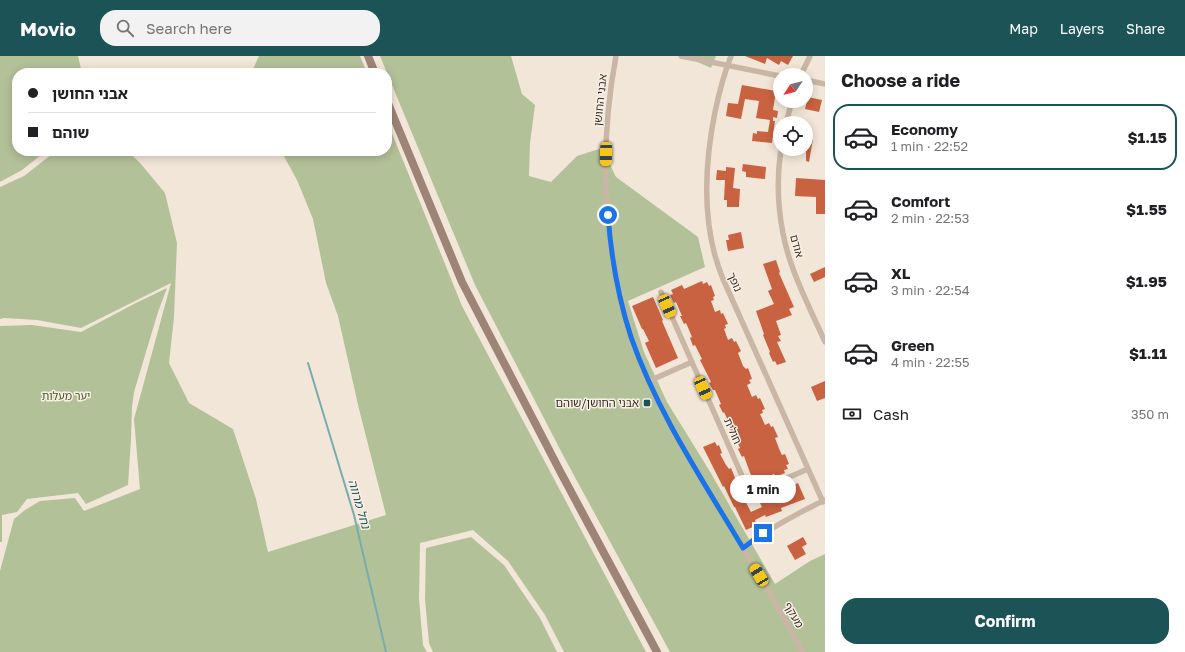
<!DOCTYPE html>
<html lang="en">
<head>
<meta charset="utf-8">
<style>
	:root { --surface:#fff; --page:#f2f2f2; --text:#202124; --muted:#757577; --line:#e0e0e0; --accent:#1b5357 }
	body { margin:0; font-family:"Golos Text","Noto Sans Hebrew",sans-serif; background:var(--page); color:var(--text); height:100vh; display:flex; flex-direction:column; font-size:15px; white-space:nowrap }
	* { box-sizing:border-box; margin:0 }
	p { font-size:13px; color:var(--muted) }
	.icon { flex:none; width:22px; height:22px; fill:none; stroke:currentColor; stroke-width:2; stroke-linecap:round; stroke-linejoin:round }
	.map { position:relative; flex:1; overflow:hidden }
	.panel { display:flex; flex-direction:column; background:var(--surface); width:360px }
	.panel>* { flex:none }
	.top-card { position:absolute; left:12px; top:12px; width:380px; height:88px; border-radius:16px; box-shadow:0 2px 10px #0003; display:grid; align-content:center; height:88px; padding:0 16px; background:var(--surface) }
	.needle { width:26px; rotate:234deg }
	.tools { position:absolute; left:773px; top:12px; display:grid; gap:8px }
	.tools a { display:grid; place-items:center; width:40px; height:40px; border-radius:50%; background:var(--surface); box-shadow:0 2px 10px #0003; font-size:20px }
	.end { position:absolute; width:18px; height:18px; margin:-9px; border:5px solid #1a73e8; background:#fff; box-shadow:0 0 0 2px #fff }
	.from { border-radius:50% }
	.bubble { position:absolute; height:28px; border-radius:14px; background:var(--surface); box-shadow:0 2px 10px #0003; font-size:13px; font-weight:700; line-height:28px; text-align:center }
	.car { position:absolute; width:12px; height:24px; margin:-12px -6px; border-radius:5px; box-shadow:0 0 3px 1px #0007; background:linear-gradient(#f5c518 24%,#345 0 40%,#f5c518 0 76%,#345 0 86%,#f5c518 0) }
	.top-card b { display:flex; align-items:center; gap:14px; height:38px; font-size:15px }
	.top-card b+b { border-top:1px solid var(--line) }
	.top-card i { width:10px; height:10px; background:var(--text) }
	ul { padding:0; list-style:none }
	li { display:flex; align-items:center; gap:12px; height:66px; margin:0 8px 6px; padding:0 8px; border:2px solid transparent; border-radius:16px }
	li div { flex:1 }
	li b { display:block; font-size:15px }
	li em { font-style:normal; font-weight:700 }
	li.selected { border-color:var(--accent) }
	li>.icon { width:36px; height:36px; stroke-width:1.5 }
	h2 { padding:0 16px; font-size:18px; line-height:48px }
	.pay { display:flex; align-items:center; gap:10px; height:44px; padding:0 16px; font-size:15px }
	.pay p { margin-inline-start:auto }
	.button { display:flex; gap:8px; margin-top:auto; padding:8px 16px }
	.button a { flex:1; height:46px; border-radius:16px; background:var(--accent); color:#fff; font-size:16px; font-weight:700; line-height:46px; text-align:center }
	header { display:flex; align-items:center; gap:24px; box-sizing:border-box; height:56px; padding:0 20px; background:var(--accent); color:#fff }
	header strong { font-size:19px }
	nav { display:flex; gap:22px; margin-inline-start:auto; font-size:14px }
	.search { width:280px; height:36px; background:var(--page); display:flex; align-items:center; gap:10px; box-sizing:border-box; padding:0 14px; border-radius:16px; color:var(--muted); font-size:15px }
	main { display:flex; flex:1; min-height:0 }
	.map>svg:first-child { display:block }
	.green { fill:#b3c198 }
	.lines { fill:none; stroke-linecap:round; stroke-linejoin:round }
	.stream { stroke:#77adaf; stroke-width:2 }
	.building { fill:#c96240 }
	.minor { stroke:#cab6a4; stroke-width:5.5 }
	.secondary { stroke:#9d8476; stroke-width:8 }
	.route { stroke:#1a73e8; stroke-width:5 }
	.poi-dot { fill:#1b5357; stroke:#f9f0e5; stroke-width:1.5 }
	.labels { text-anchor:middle; stroke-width:3; stroke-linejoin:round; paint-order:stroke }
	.street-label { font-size:11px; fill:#352b26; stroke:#f9f0e5 }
	.park-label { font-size:11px; fill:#445429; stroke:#f9f0e5 }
	.poi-label { font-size:11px; fill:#352b26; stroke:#f9f0e5; text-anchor:end }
	.water-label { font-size:12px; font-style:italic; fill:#1b5357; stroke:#f9f0e5 }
</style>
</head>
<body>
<header>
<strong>Movio</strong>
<div class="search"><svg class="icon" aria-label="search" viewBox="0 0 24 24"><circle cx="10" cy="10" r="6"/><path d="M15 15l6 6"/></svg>Search here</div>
<nav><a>Map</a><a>Layers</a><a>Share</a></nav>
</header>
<main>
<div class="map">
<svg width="825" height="596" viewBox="0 0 825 596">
	<rect width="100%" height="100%" fill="#f2e6d8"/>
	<g class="green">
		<path d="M0 0H78L82 17H17V95H46L22 114 0 126Z"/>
		<path d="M259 0H360L367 17H251Z"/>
		<path d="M380 0H511L522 38 535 49 530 87 529 120 551 126 577 100 602 92 616 121 698 181 705 211 628 245 644 296 667 346 709 414 775 528 810 505 825 498V596H670L564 401 475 229Z"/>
		<path d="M684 0H716L711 12Z"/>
		<path d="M387 65 462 250 646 596H564L545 559 508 505 473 474 420 487 419 543 423 589 427 596H0V515L14 463 25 454 40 445 75 442 84 455 140 433 134 363 171 227 81 272 37 264 4 262 0 263V131L24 120 56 95H128L141 108 165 137 177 187 174 261 169 307 189 347 233 373 256 443 268 496 386 459 359 353 338 260 326 227 313 163 297 124 281 95H387Z"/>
		<path d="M167 232 158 256 134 336 132 351 131 383 128 429 86 448 78 437 27 443 17 456 2 459V486H0V270L32 269 81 276 134 248Z"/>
		<path d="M471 481 504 509 540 562 557 596H433L429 587 425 543 426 492Z"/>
	</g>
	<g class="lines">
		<path class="stream" d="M308 307 354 459 386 596"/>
	</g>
	<g class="building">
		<path d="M745 0H793L788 9 781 5 779 9 767 2 765 8Z"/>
		<path d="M742 29 776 35 773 54 778 55 777 62 773 61V65H775L772 87 752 85 753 77 757 78V75L768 76 770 64 756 62 759 45 745 43 741 63 726 60 728 47 738 48Z"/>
		<path d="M808 41 822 44 819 56 805 53Z"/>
		<path d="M806 81 813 83 809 106 806 105Z"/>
		<path d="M743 108 766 111 765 123 746 121V116L742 115Z"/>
		<path d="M726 111 735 112 733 132 740 133 739 151H727V144H724L725 124H716L717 114 726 115Z"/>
		<path d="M796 122 825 124V158H816V141L795 140Z"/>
		<path d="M741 176 744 192 728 195 726 184H729L728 179Z"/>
		<path d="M776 204 780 216 779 217 794 251 789 253 792 259 776 265 781 279 778 280 781 285 777 286 786 306 777 309 775 305 773 306 769 297 770 296 763 279 764 278 756 255 774 248 768 235 772 233 763 208Z"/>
		<path d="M825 211V221L814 226 810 218Z"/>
		<path d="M702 225 703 228 707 226 709 230 711 229 715 240 713 241 714 244 711 245 715 256 720 254 721 258 723 257 728 268 725 269 726 272 724 273 728 284 732 282 734 286 736 285 741 295 738 297 743 310 746 313 748 312 752 323 749 324 751 327 747 329 752 341 756 339 758 343 760 342 765 353 762 354 763 357 760 358 765 369 769 367 771 371 773 370 778 381 775 382 780 395 782 399 785 398 789 408 786 409 788 413 784 414 785 417 775 421 774 418 756 426 754 421 752 422 744 400 742 401 738 393 740 392 734 378 732 379 729 372 731 371 724 356 723 357 719 349 721 348 715 334H713L709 327 711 326 700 304 702 303 695 289 693 290 690 282 692 281 686 267 684 268 680 260H682L676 246 674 247 670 239 673 238 671 234 682 229 684 233Z"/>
		<path d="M653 241 663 264 662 265 678 302 656 312 645 287 649 285 643 273H642L632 250Z"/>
		<path d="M825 325V342L817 345 811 331Z"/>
		<path d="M715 386 717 390 719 389 722 397 720 398 726 409 729 413 731 412 740 434 742 432 745 440 743 441 751 456 762 451 759 445 798 427 805 443 781 452 782 455 766 461 765 459 755 464 757 469 746 474 735 451H734L724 430 723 431 703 391Z"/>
		<path d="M803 481 807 488 802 491 806 498 795 504 787 490Z"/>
	</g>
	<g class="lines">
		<g class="minor">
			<path d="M616 0C597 102 603 212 642 309 661 357 689 401 715 445 745 495 775 545 803 596"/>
			<path d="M681 0 780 20"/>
			<path d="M731 0C724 18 719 37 715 56 704 111 701 170 723 223L823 446"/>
			<path d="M801 19 810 0"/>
			<path d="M806 24 825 28"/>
			<path d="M786 67 792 45"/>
			<path d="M781 93C775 132 779 174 792 210 801 236 814 261 825 286"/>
			<path d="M661 236 750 438 808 413"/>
			<path d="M649 325 692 306"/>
			<path d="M743 491C769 473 796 458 825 444"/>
		</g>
		<g class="secondary">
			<path d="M368 0 375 17"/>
			<path d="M387 45 462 226 561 417 657 596"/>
		</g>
	</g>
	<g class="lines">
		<path class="route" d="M608 159C611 200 618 241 631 281 657 356 702 423 743 492L763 477"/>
	</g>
	<rect class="poi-dot" x="643" y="343" width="8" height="8" rx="2"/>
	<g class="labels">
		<g class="street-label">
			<text transform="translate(600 44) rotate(-84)" y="4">אבני החושן</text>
			<text transform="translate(797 190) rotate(75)" y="4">אודם</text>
			<text transform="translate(735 226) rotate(66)" y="4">נופך</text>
			<text transform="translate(733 375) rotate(66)" y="4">חולית</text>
			<text transform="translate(794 559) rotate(61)" y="4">מעקף</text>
		</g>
		<g class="park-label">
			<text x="66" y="344">יער מעלות</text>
		</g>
		<g class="poi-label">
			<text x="639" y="351">אבני החושן/שוהם</text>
		</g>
		<g class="water-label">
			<text transform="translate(359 448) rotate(74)" y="4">נחל מרווה</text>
		</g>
	</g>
</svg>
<div class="tools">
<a><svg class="needle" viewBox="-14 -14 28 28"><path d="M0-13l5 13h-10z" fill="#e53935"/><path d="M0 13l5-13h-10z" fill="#757577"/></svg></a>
<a><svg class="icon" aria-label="locate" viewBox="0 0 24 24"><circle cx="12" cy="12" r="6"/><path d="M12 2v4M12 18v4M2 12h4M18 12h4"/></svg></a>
</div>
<i class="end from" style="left:608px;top:159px"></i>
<i class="end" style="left:763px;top:477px"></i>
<div class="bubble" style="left:730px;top:419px;width:66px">1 min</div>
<i class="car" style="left:606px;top:98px;rotate:181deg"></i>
<i class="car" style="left:667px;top:250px;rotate:156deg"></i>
<i class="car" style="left:703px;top:332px;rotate:156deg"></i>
<i class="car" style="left:759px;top:519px;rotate:329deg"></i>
<div class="top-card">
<b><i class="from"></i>אבני החושן</b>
<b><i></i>שוהם</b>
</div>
</div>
<section class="panel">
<h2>Choose a ride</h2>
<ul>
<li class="selected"><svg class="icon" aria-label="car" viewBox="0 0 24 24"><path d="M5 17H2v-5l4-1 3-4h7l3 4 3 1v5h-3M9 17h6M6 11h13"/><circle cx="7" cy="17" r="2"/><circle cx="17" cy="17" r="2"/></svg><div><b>Economy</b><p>1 min · 22:52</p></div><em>$1.15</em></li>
<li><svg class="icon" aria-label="car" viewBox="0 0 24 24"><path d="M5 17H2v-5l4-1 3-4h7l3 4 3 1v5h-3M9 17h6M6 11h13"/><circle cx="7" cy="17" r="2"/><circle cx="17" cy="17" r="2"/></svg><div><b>Comfort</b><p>2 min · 22:53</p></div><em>$1.55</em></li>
<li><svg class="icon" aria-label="car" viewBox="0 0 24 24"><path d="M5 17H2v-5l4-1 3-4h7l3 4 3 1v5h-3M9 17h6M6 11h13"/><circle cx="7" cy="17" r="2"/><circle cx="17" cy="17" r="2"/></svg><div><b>XL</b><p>3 min · 22:54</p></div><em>$1.95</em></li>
<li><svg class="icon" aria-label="car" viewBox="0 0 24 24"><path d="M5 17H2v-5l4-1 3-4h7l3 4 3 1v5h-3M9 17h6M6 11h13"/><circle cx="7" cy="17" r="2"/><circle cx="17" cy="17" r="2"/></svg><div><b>Green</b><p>4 min · 22:55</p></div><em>$1.11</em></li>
</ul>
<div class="pay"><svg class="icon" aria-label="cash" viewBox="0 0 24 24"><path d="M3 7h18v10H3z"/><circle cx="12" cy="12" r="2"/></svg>Cash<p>350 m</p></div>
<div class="button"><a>Confirm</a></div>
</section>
</main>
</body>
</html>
